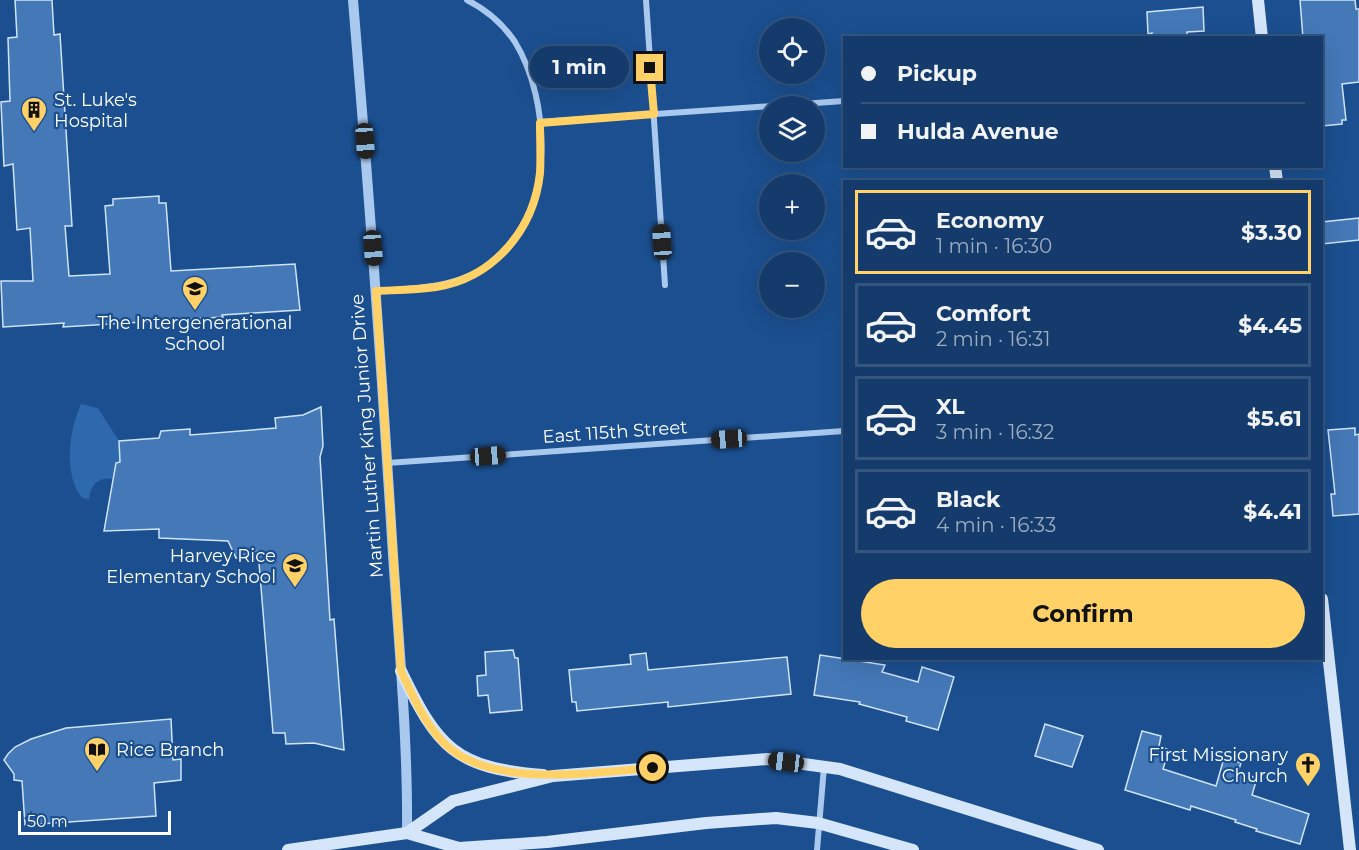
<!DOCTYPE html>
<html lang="en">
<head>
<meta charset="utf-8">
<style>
	:root { --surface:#143b6b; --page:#1d4271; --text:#f1f3f6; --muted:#9dadc1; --line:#33557e; --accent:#ffd166 }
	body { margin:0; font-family:Montserrat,sans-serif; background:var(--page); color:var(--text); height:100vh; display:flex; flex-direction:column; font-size:22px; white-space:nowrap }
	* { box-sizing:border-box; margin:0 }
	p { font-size:20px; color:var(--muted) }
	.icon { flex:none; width:33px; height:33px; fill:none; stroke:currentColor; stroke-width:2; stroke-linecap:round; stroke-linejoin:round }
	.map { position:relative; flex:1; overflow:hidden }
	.side { position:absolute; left:843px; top:180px; width:480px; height:480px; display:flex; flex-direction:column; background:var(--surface); border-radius:0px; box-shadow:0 6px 24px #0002,0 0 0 2px var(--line) }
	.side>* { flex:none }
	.guide { position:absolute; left:843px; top:36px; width:480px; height:132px; border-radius:0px; box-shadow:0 6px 24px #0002,0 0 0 2px var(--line); display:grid; align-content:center; height:132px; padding:0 18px; background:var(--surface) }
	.buttons { position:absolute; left:759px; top:18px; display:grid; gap:12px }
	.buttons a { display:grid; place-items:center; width:66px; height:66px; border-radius:50%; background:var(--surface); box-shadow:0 6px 24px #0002,0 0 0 2px var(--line); font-size:30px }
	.scale { position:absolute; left:18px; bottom:15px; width:153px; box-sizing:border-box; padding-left:6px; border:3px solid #fff; border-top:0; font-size:16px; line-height:21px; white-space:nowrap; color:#fff; -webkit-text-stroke:4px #1b4f8f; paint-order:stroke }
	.end { position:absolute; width:27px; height:27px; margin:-14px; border:8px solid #ffd166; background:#111; box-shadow:0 0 0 3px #111 }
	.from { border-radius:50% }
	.bubble { position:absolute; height:42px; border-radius:21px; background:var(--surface); box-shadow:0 6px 24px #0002,0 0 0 2px var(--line); font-size:20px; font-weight:700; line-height:42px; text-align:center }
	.car { position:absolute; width:18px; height:36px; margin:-18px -9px; border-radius:8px; box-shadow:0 0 4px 2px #0007; background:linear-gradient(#222 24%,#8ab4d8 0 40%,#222 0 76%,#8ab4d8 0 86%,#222 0) }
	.guide b { display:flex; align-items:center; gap:21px; height:57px; font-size:22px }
	.guide b+b { border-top:2px solid var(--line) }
	.guide i { width:15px; height:15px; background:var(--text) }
	ul { padding:10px 0 0; list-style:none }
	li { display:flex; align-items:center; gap:18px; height:84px; margin:0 12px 9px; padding:0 6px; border:3px solid var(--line); border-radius:0px }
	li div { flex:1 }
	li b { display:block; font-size:22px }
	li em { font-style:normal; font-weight:700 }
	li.on { border-color:var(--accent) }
	li>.icon { width:54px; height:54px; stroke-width:1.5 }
	.cta { display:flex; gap:12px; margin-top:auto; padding:12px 18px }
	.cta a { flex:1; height:69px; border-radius:36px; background:var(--accent); color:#111; font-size:24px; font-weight:700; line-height:69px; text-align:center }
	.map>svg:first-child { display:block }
	.green { fill:#2e69ad }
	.building { fill:#4478b7; stroke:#cfe3fa; stroke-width:1.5 }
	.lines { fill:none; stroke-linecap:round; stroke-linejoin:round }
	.minor { stroke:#a9c9ee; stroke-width:6 }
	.tertiary { stroke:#a9c9ee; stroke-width:10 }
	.secondary { stroke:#d6e6fa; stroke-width:12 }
	.route { stroke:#ffd166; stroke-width:8 }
	.labels { text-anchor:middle; stroke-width:4.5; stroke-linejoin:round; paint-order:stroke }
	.poi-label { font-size:18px; fill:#fff; stroke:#1b4f8f; text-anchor:start }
	.street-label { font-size:18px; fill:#fff; stroke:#1b4f8f }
</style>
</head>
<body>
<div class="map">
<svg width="1359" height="850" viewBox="0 0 1359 850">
	<rect width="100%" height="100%" fill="#1b4f8f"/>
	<path class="green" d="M81 404 98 408 119 441 120 462 116 463 113 479C99 476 90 485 89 499L82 498C63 473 69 431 81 404Z"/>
	<g class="building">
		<path d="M15 0H52L54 35 60 34 72 226H65L69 276 110 274 105 206 113 205V199L159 196V203H166L171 271 295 264 300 310 222 315 223 317 63 327 64 323 3 327 1 281H33L30 228 17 230 13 164 4 166 1 102 10 101 8 38 17 37Z"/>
		<path d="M1300 0H1355L1356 9H1359V82L1342 84 1346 120H1342V124L1322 126V38H1303Z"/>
		<path d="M1203 7 1204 31 1187 32V38H1152V33L1148 34 1147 12Z"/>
		<path d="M1359 218V240L1322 244V222Z"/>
		<path d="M321 407 323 446 320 457 330 620 334 619 344 750 314 743 286 744 285 733H273L258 551 236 558 228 541 159 538V529L104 531 116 463 120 462 119 441 159 438 161 431 190 429V435L276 428 275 418 303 415Z"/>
		<path d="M1355 428V435L1359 434V514L1333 516 1331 494H1335L1328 430Z"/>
		<path d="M513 650 515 658H518L522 710 490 713 488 695 478 696 477 676 486 675 485 652Z"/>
		<path d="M646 653 648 670 787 657 791 694 668 707V702L577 711 576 702H572L569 670 631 664 630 655Z"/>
		<path d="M820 655 885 665 882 672 918 682 922 667 954 677 938 730 906 721 907 717 859 704 860 702 814 695Z"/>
		<path d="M171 719 173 760 181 759V780L154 783 156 816 25 825 22 781 14 780V774L4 760 8 754 15 747 31 739 66 728Z"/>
		<path d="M1045 724 1083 736 1072 767 1035 756Z"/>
		<path d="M1142 731 1161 736 1159 746 1169 750 1163 769 1216 786 1224 758 1241 763 1238 772 1257 778 1252 795 1309 814 1300 844 1256 831 1257 829 1235 822 1236 820 1191 806 1190 810 1125 790Z"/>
	</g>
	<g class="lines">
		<g class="minor">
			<path d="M646 0 665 285"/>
			<path d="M540 122 844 101"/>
			<path d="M376 291C419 288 462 288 497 259 555 211 551 101 515 42 503 24 487 10 467 0"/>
			<path d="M387 463 844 431"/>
			<path d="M817 850 824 767"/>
		</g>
		<path class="tertiary" d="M353 0C368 179 381 359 392 539 398 637 408 735 407 833"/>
		<g class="secondary">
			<path d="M1258 0 1262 38"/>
			<path d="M1275 166 1277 182"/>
			<path d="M1322 599 1350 850"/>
			<path d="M401 671C438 748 455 768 543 775"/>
			<path d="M407 833 453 801 553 776 767 759 840 769 1098 850"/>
			<path d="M288 850 407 833 459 848 547 842 706 823 776 818 818 823 913 850"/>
		</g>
	</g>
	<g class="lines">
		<path class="route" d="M650 68 654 114 540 123C540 139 541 157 540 173 534 230 493 278 436 287 416 290 396 290 376 291L401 671C413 696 424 722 443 742 489 790 594 772 653 768"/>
	</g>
	<defs>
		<symbol id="building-pin" viewBox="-11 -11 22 30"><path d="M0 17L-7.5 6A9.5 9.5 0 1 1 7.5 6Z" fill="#ffd166" stroke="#1b4f8f"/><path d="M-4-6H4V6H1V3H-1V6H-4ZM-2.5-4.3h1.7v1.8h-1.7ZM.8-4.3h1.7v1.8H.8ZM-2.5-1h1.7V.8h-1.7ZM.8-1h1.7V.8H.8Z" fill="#111"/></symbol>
		<symbol id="school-pin" viewBox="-11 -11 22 30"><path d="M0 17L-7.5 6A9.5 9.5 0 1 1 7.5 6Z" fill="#ffd166" stroke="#1b4f8f"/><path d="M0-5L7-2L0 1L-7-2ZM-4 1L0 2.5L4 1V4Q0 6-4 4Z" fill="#111"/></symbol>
		<symbol id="library-pin" viewBox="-11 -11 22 30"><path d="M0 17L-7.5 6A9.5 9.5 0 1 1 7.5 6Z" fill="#ffd166" stroke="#1b4f8f"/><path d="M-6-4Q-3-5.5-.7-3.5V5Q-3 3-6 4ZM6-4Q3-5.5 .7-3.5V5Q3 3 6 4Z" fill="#111"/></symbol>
		<symbol id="church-pin" viewBox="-11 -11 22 30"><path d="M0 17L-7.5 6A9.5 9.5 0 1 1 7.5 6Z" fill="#ffd166" stroke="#1b4f8f"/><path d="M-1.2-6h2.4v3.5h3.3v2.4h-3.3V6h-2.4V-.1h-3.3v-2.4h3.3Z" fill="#111"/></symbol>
	</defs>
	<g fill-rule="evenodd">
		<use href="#building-pin" x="19" y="95" width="30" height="40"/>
		<use href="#school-pin" x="180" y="274" width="30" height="40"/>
		<use href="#school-pin" x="280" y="551" width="30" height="40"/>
		<use href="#library-pin" x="82" y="735" width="30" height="40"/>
		<use href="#church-pin" x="1293" y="750" width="30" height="40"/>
	</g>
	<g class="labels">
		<g class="poi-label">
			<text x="54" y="106">St. Luke's<tspan x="54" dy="21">Hospital</tspan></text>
			<text x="195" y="329" text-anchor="middle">The Intergenerational<tspan x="195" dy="21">School</tspan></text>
			<text x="276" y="562" text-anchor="end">Harvey Rice<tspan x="276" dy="21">Elementary School</tspan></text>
			<text x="116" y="756">Rice Branch</text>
			<text x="1288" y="761" text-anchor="end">First Missionary<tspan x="1288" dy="21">Church</tspan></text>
		</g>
		<g class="street-label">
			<text transform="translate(615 432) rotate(-4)" y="6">East 115th Street</text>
			<text transform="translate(367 436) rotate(-94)" y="6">Martin Luther King Junior Drive</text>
		</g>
	</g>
</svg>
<div class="buttons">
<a><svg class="icon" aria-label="locate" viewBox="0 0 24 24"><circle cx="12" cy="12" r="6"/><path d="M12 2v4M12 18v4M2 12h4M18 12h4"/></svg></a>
<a><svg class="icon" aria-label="layers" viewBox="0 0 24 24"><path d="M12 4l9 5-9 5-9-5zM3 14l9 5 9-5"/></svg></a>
<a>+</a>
<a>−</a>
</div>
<div class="scale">50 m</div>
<i class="end from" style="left:653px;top:768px"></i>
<i class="end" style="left:650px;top:68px"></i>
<div class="bubble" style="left:530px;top:46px;width:99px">1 min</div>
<i class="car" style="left:365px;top:141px;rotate:176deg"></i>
<i class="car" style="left:662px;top:242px;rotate:356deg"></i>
<i class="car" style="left:373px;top:248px;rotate:176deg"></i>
<i class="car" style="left:729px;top:439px;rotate:266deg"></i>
<i class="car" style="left:488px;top:456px;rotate:86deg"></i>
<i class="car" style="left:786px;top:762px;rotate:277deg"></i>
<div class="guide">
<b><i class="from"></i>Pickup</b>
<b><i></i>Hulda Avenue</b>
</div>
<section class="side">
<ul>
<li class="on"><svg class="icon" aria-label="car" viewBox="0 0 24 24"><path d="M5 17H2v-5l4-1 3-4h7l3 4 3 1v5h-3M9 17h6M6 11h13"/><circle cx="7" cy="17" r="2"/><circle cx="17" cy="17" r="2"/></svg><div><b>Economy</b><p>1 min · 16:30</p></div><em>$3.30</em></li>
<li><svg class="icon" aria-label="car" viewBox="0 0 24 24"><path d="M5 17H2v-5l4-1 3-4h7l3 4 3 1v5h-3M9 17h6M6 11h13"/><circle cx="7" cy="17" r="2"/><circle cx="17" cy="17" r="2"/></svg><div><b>Comfort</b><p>2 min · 16:31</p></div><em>$4.45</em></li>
<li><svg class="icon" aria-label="car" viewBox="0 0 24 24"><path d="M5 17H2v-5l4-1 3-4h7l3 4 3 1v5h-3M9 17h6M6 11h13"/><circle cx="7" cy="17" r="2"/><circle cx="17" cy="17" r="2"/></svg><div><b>XL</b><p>3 min · 16:32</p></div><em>$5.61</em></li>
<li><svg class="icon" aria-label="car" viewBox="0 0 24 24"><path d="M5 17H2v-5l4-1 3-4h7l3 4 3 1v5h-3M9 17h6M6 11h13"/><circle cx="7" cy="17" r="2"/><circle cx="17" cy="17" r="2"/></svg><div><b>Black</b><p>4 min · 16:33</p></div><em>$4.41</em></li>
</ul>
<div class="cta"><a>Confirm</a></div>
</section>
</div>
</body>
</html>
